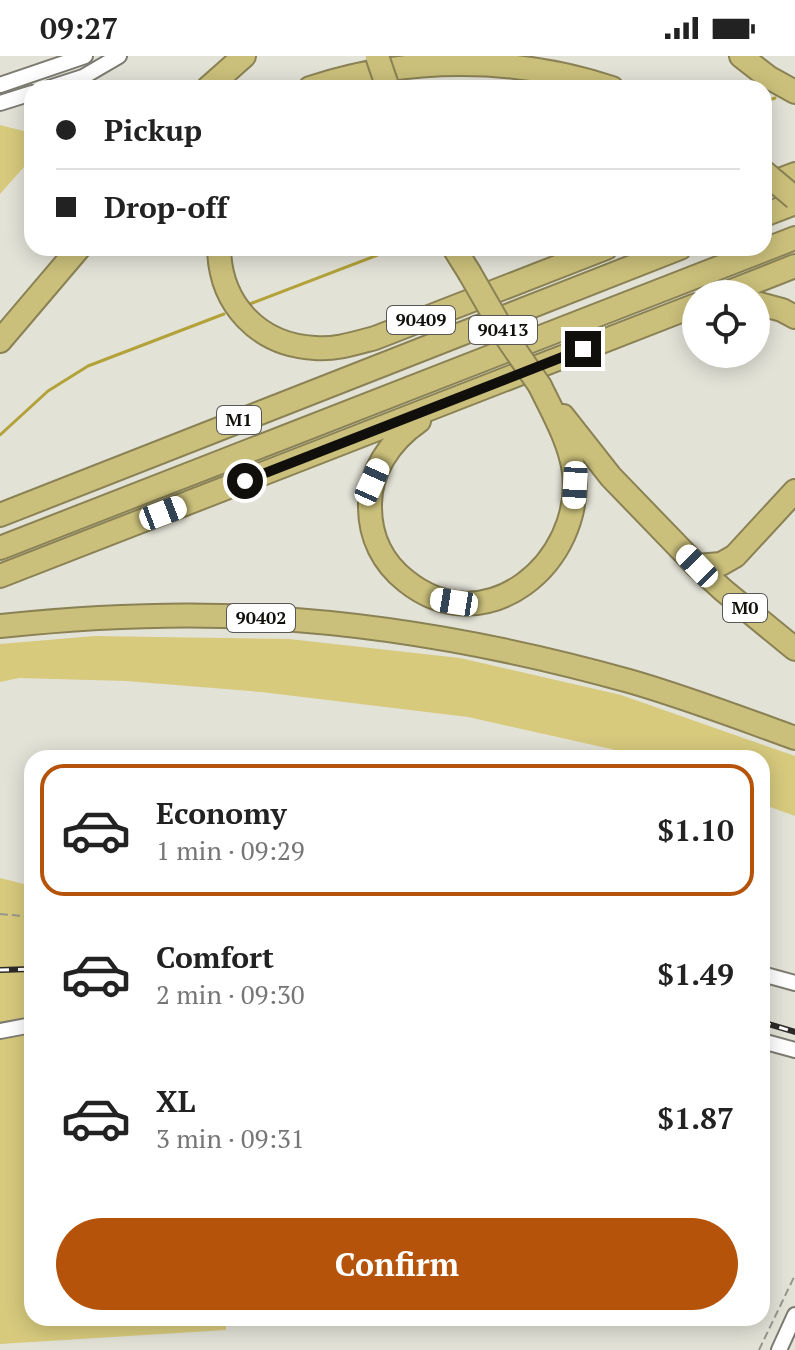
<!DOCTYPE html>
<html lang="en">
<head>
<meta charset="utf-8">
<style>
	:root { --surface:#fff; --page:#f2f2f2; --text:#222; --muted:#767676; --line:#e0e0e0; --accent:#b45309 }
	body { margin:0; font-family:"PT Serif",serif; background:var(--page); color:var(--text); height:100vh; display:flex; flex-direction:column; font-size:30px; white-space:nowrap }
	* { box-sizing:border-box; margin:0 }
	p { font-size:26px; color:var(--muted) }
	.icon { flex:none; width:44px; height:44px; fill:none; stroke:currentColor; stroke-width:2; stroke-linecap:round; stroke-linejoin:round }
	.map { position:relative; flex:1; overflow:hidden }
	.sheet { position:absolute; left:24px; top:694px; width:746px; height:576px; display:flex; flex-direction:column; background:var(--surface); border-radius:24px; box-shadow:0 4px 20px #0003 }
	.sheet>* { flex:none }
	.banner { position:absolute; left:24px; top:24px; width:748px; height:176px; border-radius:24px; box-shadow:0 4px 20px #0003; display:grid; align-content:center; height:176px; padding:0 32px; background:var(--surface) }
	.controls { position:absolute; left:682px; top:224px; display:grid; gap:16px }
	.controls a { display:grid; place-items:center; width:88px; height:88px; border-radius:50%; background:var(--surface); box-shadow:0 4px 20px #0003; font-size:40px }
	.end { position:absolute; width:36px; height:36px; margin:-18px; border:10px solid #100f0c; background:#fff; box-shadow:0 0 0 4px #fff }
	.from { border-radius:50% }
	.car { position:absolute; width:24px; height:48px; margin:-24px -12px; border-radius:10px; box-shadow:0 0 6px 2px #0007; background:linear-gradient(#fff 24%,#345 0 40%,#fff 0 76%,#345 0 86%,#fff 0) }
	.banner b { display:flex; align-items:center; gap:28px; height:76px; font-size:30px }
	.banner b+b { border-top:2px solid var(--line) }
	.banner i { width:20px; height:20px; background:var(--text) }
	ul { padding:14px 0 0; list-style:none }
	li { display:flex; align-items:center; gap:24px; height:132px; margin:0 16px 12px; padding:0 16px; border:4px solid transparent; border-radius:24px }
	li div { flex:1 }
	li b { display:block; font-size:30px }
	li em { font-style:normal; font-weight:800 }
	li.selected { border-color:var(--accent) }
	li>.icon { width:72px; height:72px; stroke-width:1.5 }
	.cta { display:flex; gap:16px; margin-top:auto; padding:16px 32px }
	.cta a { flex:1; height:92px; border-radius:48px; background:var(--accent); color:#fff; font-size:32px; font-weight:800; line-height:92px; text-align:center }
	.status { display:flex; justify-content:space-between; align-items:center; height:56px; padding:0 40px; background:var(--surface); direction:ltr }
	.status svg { height:22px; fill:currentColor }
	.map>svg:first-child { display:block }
	.green { fill:#d7ca7d }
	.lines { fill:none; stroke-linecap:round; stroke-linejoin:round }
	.stream { stroke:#b2a239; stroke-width:3 }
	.minor-casing { stroke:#7c7b72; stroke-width:18 }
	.highway-casing { stroke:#8a8254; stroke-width:26 }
	.path { stroke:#98978e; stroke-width:2; stroke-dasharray:8 4; stroke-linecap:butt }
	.minor { stroke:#fff; stroke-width:14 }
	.highway { stroke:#cbc07b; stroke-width:22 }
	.rail-casing { stroke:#2c2b27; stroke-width:6 }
	.rail { stroke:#fff; stroke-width:3; stroke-dasharray:9; stroke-linecap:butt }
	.highway-bridge-casing { stroke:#8a8254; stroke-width:26; stroke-linecap:butt }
	.highway-bridge { stroke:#cbc07b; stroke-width:22 }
	.route { stroke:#100f0c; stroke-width:10 }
	.labels { text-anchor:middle; stroke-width:7; stroke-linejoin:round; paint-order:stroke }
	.shield { fill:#fff; stroke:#585755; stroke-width:2 }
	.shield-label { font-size:18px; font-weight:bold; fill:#100f0c }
</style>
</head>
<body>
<div class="status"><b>09:27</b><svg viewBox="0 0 49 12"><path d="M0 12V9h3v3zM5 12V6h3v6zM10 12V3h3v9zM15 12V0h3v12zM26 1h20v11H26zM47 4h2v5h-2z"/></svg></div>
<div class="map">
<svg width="795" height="1294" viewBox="0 0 795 1294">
	<rect width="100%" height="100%" fill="#e3e2d7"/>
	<g class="green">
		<path d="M0 69 32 77V102L0 138Z"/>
		<path d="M95 580 289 583 460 602 621 639 795 700V760L762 748V702H635L611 693 468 661 261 636 126 625 19 622 0 626V588Z"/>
		<path d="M0 822 32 830V1262H226V1274L0 1288Z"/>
	</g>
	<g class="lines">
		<g class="stream">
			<path d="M764 46 775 42"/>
			<path d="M247 249 396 192"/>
			<path d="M0 379 48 335 88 310 224 258"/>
		</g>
		<defs>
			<g id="minor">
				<path d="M0 29 85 0"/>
				<path d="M49 32 83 21 119 0"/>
				<path d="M0 47 32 37"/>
				<path d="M762 918 795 927"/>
				<path d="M0 975 32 969"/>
				<path d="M762 985 795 994"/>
				<path d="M779 1294 795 1259"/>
			</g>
			<g id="highway">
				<path d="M741 0 768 21 795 36"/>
				<path d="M208 32 244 0"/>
				<path d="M310 32C406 0 516 0 612 32"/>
				<path d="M764 130 795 118"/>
				<path d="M764 159 795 147"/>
				<path d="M219 192C220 248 258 289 315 292 335 294 356 287 375 282L606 192"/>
				<path d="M454 192 469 216"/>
				<path d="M724 238 795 210"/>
				<path d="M756 247 782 254 795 261"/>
				<path d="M0 285 79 192"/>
				<path d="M563 360 611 421 697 510 723 534 795 593"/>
				<path d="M419 365C390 385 369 416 370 451 370 481 383 507 406 525 486 589 584 506 574 416 570 386 553 357 540 330"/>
				<path d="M0 459 680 192"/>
				<path d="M0 492 795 182"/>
				<path d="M697 510 721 508 735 500 795 435"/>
				<path d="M0 520 696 249"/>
				<path d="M0 570C88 561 177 556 266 562 389 569 511 592 629 625 685 641 740 662 795 682"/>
			</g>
		</defs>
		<use href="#minor" class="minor-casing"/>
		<use href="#highway" class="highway-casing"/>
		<g class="path">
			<path d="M0 858 32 861"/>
			<path d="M759 1294 795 1219"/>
		</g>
		<use href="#minor" class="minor"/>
		<use href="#highway" class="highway"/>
		<defs>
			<g id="rail">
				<path d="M0 914 32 913"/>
				<path d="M762 966 795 976"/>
			</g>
		</defs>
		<use href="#rail" class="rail-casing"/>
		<use href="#rail" class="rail"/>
		<defs>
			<g id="highway-bridge">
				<path d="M377 0 388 32"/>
				<path d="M764 116 795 142"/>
				<path d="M469 216 507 282 540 330"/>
			</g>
		</defs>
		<use href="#highway-bridge" class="highway-bridge-casing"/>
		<use href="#highway-bridge" class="highway-bridge"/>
	</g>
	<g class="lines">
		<path class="route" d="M245 425 583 293"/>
	</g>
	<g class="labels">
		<g class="shield">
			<rect x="387" y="250" width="68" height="28" rx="6"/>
			<rect x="469" y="260" width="68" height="28" rx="6"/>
			<rect x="217" y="350" width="44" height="28" rx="6"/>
			<rect x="723" y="538" width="44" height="28" rx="6"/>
			<rect x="227" y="548" width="68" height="28" rx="6"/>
		</g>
		<g class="shield-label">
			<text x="421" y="270">90409</text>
			<text x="503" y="280">90413</text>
			<text x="239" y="370">M1</text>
			<text x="745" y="558">M0</text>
			<text x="261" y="568">90402</text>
		</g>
	</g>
</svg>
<div class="controls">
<a><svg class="icon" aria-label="locate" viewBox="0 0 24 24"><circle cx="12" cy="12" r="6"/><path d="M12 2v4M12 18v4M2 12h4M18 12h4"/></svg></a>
</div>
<i class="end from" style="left:245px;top:425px"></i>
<i class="end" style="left:583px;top:293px"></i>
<i class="car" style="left:372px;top:426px;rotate:24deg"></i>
<i class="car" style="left:575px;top:429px;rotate:183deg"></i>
<i class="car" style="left:163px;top:457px;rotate:69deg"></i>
<i class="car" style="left:697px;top:510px;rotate:316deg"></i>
<i class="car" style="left:454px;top:546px;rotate:279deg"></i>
<div class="banner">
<b><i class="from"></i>Pickup</b>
<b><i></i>Drop-off</b>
</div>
<section class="sheet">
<ul>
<li class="selected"><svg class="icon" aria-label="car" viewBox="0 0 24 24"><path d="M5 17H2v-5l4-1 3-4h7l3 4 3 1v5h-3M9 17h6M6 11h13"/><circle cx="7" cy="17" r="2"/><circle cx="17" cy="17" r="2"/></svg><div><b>Economy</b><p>1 min · 09:29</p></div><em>$1.10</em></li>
<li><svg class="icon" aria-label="car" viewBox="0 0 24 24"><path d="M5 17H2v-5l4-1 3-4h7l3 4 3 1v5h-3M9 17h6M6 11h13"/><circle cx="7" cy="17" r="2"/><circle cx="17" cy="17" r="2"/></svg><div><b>Comfort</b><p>2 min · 09:30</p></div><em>$1.49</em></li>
<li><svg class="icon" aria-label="car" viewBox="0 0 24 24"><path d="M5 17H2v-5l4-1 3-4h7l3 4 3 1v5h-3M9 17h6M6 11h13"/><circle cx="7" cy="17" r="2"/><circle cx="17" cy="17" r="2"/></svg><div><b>XL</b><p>3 min · 09:31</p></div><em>$1.87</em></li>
</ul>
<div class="cta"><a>Confirm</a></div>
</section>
</div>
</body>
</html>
